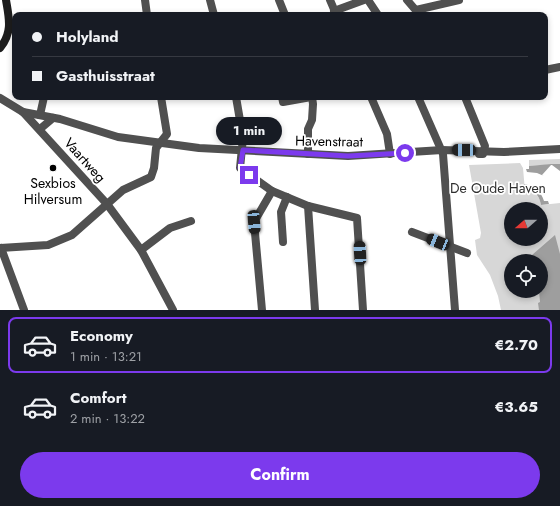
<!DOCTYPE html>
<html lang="en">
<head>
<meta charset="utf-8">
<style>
	:root { --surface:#171b24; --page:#242831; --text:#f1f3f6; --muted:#9ea1a6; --line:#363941; --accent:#7c3aed }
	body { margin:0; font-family:Jost,sans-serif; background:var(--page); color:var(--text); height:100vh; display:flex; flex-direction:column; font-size:15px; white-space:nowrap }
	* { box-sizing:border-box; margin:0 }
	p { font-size:13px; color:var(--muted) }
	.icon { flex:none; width:22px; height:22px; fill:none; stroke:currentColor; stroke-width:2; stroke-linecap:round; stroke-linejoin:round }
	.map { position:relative; height:310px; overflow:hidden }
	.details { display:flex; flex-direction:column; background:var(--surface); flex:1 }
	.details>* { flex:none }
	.banner { position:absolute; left:12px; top:12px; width:536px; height:88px; border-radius:8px; box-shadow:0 2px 6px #0003; display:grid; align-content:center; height:88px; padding:0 20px; background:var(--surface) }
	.needle { width:26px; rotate:250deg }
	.fabs { position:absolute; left:504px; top:202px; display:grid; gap:8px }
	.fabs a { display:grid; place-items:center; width:44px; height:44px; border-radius:50%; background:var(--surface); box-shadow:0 2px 6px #0003; font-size:20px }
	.end { position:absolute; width:18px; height:18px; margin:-9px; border:5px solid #7c3aed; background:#fff; box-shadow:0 0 0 2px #fff }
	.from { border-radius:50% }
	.bubble { position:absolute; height:28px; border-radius:14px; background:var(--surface); box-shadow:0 2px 6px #0003; font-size:13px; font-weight:700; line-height:28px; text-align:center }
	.car { position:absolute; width:12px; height:24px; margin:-12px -6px; border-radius:5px; box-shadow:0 0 3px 1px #0007; background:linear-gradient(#222 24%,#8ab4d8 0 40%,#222 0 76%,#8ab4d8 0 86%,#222 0) }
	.banner b { display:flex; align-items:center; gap:14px; height:38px; font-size:15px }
	.banner b+b { border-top:1px solid var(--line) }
	.banner i { width:10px; height:10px; background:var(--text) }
	ul { padding:7px 0 0; list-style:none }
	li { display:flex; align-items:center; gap:12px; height:56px; margin:0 8px 6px; padding:0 12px; border:2px solid transparent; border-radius:8px }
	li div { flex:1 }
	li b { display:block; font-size:15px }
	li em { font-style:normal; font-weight:700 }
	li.on { border-color:var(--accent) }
	li>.icon { width:36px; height:36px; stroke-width:1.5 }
	.action { display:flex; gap:8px; margin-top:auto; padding:8px 20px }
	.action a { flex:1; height:46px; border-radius:24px; background:var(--accent); color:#fff; font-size:16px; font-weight:700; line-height:46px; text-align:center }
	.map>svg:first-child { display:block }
	.green { fill:#d7d7d7; fill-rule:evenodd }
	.water { fill:#9e9e9e }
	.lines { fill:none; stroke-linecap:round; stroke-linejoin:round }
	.minor { stroke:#505050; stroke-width:8 }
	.tertiary { stroke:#505050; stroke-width:8 }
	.secondary { stroke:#1d1d1d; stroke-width:8 }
	.route { stroke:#7c3aed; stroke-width:5 }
	.poi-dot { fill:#000; stroke:#fff; stroke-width:1.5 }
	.labels { text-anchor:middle; stroke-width:3.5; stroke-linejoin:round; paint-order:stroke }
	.street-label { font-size:14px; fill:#000; stroke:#fff }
	.poi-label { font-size:14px; fill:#000; stroke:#fff }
	.park-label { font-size:14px; fill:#2e2e2e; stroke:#fff }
</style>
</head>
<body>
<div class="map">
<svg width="560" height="310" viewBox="0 0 560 310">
	<rect width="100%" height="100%" fill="#fff"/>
	<g class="green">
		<path d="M560 159V164L529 166V160Z"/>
		<path d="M520 163 523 168 525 191C535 191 539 195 541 205L560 203V310H501L498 296 490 275 477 255 475 240 480 238 481 233 469 165ZM511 209H541V239H511ZM511 261H541V291H511Z"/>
	</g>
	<g class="water">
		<path d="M551 164H560V171L552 165H551L542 175 544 176 537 173 527 172 526 169H529V166Z"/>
		<path d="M524 184H527L528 187C537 188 541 192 544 201H548L549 204 541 205C539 195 535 190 525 191Z"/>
		<path d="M555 235 560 254V310H539L538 303 540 302 539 291H541V261H533L532 255Z"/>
	</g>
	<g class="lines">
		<g class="minor">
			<path d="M145 0 147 15"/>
			<path d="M210 0 214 15"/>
			<path d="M279 0 285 15"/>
			<path d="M330 0 336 14"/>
			<path d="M368 0 378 15"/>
			<path d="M407 0 419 14"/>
			<path d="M416 10 459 0"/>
			<path d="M334 11 364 0"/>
			<path d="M545 70 560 67"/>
			<path d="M236 97 243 138 240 168 272 191 308 206 357 218 363 310"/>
			<path d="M282 97 283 102 311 97"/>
			<path d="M371 97 387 134 390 154"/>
			<path d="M418 97 443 154 455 310"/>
			<path d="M465 97 485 146 483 154H479"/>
			<path d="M40 115 44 97"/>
			<path d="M308 154V129L312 120 313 104 312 97"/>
			<path d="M308 206 315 310"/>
			<path d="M412 232 467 253"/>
			<path d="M283 242 281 212 287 197"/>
			<path d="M0 248 48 245 72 235 123 190 151 177 154 168 156 148 167 134 161 97"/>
			<path d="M1 248 24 310"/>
			<path d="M141 250 170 228 191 221"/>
			<path d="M262 310 254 222 272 191"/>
		</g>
		<g class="tertiary">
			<path d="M0 98 23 112 107 204 141 250 173 310"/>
			<path d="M23 112 60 119 118 137 199 148 348 156 442 150 504 152 560 149"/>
			<path d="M40 129 53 118"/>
		</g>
		<path class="secondary" d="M0 48C13 32 9 18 6 0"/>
	</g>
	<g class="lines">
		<path class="route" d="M249 175 240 168 243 150 348 156 405 153"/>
	</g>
	<circle class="poi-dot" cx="53" cy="168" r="4"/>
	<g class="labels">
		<g class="street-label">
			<text transform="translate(329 141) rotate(1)" y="5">Havenstraat</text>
			<text transform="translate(85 160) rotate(48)" y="5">Vaartweg</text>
		</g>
		<g class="poi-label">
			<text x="53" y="188">Sexbios<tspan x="53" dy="16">Hilversum</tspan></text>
		</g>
		<g class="park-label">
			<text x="498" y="193">De Oude Haven</text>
		</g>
	</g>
</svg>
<div class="fabs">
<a><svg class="needle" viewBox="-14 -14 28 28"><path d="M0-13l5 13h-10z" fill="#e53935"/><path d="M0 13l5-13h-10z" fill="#9ea1a6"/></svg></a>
<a><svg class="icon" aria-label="locate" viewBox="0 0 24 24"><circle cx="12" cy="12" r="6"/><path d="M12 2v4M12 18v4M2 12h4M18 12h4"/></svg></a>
</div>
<i class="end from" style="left:405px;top:153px"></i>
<i class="end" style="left:249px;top:175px"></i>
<div class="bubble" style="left:216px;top:117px;width:66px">1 min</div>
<i class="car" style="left:464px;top:150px;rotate:271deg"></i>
<i class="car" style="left:254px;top:222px;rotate:175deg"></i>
<i class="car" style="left:438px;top:242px;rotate:292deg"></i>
<i class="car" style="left:360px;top:253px;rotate:357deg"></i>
<div class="banner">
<b><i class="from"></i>Holyland</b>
<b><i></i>Gasthuisstraat</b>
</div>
</div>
<section class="details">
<ul>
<li class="on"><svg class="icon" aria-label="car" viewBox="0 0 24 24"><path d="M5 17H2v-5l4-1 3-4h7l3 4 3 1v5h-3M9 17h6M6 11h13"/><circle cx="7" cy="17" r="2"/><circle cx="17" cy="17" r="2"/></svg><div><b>Economy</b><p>1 min · 13:21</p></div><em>€2.70</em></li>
<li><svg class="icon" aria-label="car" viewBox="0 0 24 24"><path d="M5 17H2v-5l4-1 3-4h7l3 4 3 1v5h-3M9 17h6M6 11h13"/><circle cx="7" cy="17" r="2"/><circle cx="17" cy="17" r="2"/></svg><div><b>Comfort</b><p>2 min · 13:22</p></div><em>€3.65</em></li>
</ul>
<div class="action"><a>Confirm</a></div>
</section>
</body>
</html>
